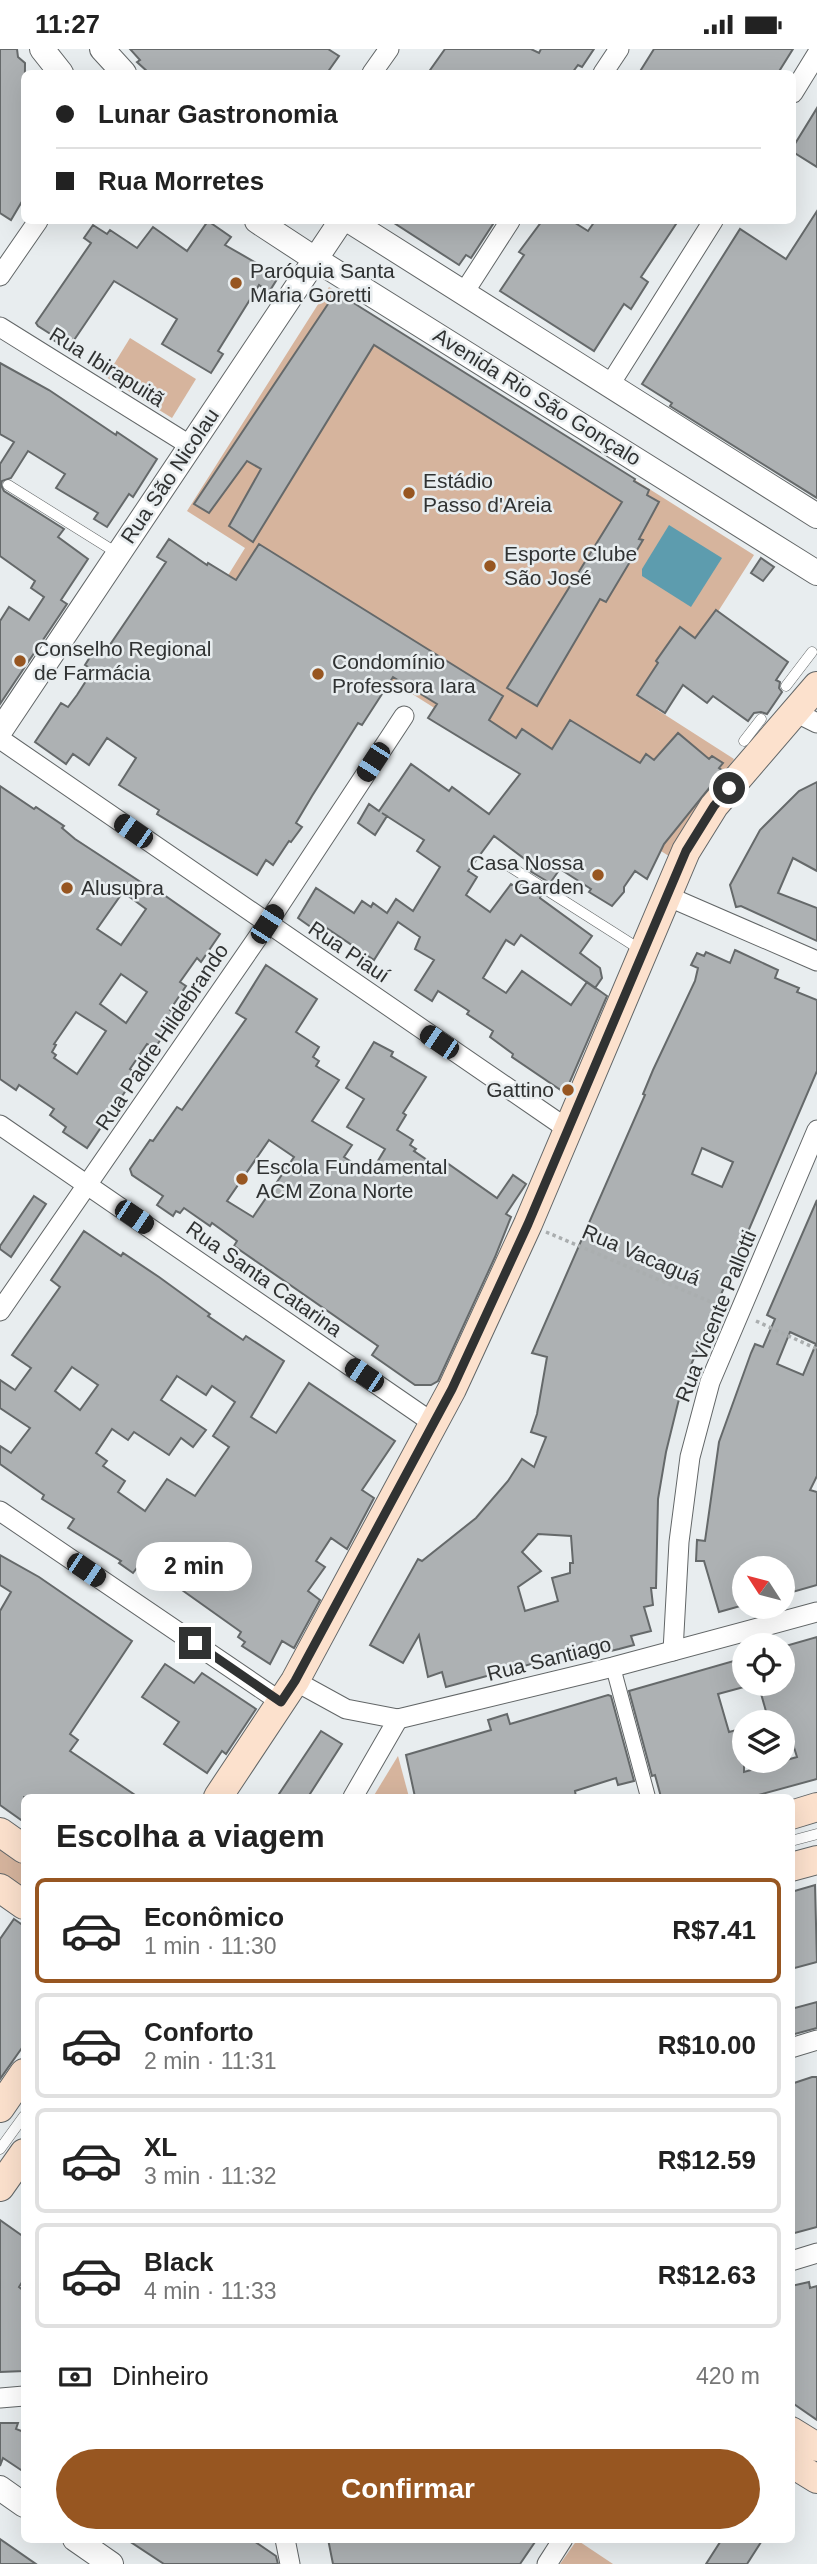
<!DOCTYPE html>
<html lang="pt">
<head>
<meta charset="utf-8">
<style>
	:root { --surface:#fff; --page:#f2f2f2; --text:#222; --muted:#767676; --line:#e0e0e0; --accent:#975621 }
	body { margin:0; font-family:Helvetica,sans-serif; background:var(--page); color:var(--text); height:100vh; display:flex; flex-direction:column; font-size:26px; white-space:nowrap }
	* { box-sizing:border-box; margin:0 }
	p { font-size:23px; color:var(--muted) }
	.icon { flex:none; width:38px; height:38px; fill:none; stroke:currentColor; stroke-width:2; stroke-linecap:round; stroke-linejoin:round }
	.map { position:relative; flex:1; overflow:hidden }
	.panel { position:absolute; left:21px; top:1745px; width:774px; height:749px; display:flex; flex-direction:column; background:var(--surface); border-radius:10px; box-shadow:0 7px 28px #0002 }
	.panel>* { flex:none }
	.guide { position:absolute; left:21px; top:21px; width:775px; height:154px; border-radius:10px; box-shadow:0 7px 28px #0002; display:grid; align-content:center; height:154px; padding:0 35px; background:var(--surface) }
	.needle { width:46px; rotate:306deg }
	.fabs { position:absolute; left:732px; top:1507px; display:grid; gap:14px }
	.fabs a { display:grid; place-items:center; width:63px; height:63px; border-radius:50%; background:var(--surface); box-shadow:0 7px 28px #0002; font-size:35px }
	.end { position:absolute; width:32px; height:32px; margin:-16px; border:9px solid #303232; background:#fff; box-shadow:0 0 0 4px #fff }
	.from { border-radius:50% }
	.bubble { position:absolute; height:49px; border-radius:24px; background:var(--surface); box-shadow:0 7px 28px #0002; font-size:23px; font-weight:700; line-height:49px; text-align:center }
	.car { position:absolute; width:21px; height:42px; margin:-21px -10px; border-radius:9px; box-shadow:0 0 5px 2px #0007; background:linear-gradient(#222 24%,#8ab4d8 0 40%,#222 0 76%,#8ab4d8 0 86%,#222 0) }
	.guide b { display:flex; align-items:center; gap:24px; height:66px; font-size:26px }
	.guide b+b { border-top:2px solid var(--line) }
	.guide i { width:18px; height:18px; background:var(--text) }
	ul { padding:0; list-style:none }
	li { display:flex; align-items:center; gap:21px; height:105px; margin:0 14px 10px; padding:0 21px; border:4px solid var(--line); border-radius:10px }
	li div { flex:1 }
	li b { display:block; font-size:26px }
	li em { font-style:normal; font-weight:700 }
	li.current { border-color:var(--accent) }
	li>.icon { width:63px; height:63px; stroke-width:1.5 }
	h2 { padding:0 35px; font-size:32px; line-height:84px }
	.pay { display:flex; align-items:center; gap:18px; height:77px; padding:0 35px; font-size:26px }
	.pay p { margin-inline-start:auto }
	.action { display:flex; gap:14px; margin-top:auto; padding:14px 35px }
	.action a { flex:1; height:80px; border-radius:42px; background:var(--accent); color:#fff; font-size:28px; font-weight:700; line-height:80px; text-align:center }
	.status { display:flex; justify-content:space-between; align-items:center; height:49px; padding:0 35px; background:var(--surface); direction:ltr }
	.status svg { height:19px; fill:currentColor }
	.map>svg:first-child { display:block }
	.green { fill:#d6b49d }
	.water { fill:#5d9cae }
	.building { fill:#adb1b3; stroke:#65696a; stroke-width:2; fill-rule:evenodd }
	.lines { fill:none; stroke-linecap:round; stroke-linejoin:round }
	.service-casing { stroke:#626667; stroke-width:11 }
	.pedestrian-casing { stroke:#626667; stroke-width:16 }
	.minor-casing { stroke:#626667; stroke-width:21 }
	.tertiary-casing { stroke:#626667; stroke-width:26 }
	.secondary-casing { stroke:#626667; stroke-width:30 }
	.path { stroke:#aaaeaf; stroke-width:3.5; stroke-dasharray:3.5 3.5; stroke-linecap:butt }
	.service { stroke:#fff; stroke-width:10 }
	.pedestrian { stroke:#fff; stroke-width:14 }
	.minor { stroke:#fff; stroke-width:19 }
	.tertiary { stroke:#fff; stroke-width:24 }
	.secondary { stroke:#fce1cd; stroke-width:28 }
	.route { stroke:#303232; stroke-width:9 }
	.poi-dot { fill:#975621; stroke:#e8edef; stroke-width:2.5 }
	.labels { text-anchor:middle; stroke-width:5; stroke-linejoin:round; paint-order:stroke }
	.poi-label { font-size:21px; fill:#303232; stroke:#e8edef; text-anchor:start }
	.street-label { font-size:21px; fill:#303232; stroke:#e8edef }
</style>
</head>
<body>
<div class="status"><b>11:27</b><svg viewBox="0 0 49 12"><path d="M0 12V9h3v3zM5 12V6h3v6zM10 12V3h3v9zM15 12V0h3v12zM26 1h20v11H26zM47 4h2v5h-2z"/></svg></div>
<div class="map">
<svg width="817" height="2515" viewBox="0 0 817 2515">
	<rect width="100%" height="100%" fill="#e8edef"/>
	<g class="green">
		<path d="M329 238 754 506 656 660 734 710 672 809 227 528 245 499 187 462Z"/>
		<path d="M130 289 196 330 172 369 106 328Z"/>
		<path d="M398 1707 409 1748H373Z"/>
		<path d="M0 1793 24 1810V1843L0 1826Z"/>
		<path d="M577 2491 613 2515H560Z"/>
	</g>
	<path class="water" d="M669 476 722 509 691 558 642 527V520Z"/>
	<g class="building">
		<path d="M0 0H17L18 8 25 14 24 149 11 171 0 164Z"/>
		<path d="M130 0H328L339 7 327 24H149L137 13 140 11Z"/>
		<path d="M445 0H531L539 4 541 0H594L582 18 578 16 572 24H428Z"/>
		<path d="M654 0H793L778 24H639Z"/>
		<path d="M817 59V118L793 103V98Z"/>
		<path d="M817 162V449L670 357 672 354 642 335 740 180 786 210Z"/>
		<path d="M208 172 231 188 225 196 279 227 269 243 259 236 218 302 223 305 211 324 162 295 177 270 114 232 68 300 50 289 52 286 38 277 36 274 91 194 84 189 93 176 107 185 110 181 137 199 153 178 187 202Z"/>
		<path d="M391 172H495L471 209 466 206 459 216Z"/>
		<path d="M542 172H572L588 182 595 172H678L641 228 648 233 631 260 624 255 594 302 500 242 524 206 519 203Z"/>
		<path d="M336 243 635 430 634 432 649 441 647 446 659 453 639 490 643 491 606 553 600 550 537 657 507 639 622 453 374 296 253 493 229 477 261 420 247 412 209 464 194 455Z"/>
		<path d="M0 314 49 341 116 386 117 383 157 410 133 448 129 445 107 478 94 470 98 464 56 439 65 425 28 402 11 429 2 432 1 436 4 442 64 480 58 488 88 510 61 551 67 555 0 655V572L9 558 29 571 44 548 31 539 35 532 0 507V415L14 393 0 385Z"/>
		<path d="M169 490 207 516 208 514 236 531 259 495 503 647 489 671 516 689 522 680 552 700 570 671 640 714 646 705 654 711 678 684 709 710 712 707 723 714 719 719 723 722 664 795 647 830 635 822 624 838V843L612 857 589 843 591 840 560 820 550 834 530 822 534 817 494 787 468 822 477 828 466 846 490 863 511 835 518 839 522 834 541 846 540 849 592 887 580 904 600 919 602 929 595 939 521 886 514 896 506 891 483 929 506 944 522 922 571 956 587 933 607 947 565 1044 512 1008 513 1005 490 988 493 982 467 965 469 962 438 942 432 952 415 941 434 911 415 900 420 888 398 873 374 911 322 876 318 883 298 869 316 839 354 864 362 852 371 858 373 854 387 864 396 850 413 862 440 818 417 802 424 791 382 764 387 767 375 786 358 774 369 755 379 762 411 715 449 742 452 738 489 765 520 725 428 669 437 655 393 628 362 676 358 674 312 747 296 774 302 778 291 793 289 792 273 816 266 811 257 826 157 765 159 761 119 736 136 709 107 689 89 716 73 705 66 715 35 693 61 654 68 658 77 646 93 621 85 616 97 597 105 603 141 550 166 513 157 508Z"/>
		<path d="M761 509 774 518 763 532 751 524Z"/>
		<path d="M716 561 788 613 776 631 780 633 779 639 782 643 767 665 761 663 754 664 748 672 713 647 707 654 683 636 665 664 637 646 658 614 656 612 680 578 695 589Z"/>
		<path d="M817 733V822L793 809 778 844 817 859V892L741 857 736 858 730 836 760 781 799 742Z"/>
		<path d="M0 737 34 760 36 758 64 777 62 779 75 790 153 841 154 839 220 885 201 913 197 909 180 933 186 937 170 961 177 966 155 999 147 995 130 1020 137 1025 87 1099 63 1083 66 1078 50 1066 54 1060 19 1036 16 1041 0 1030ZM123 843 146 860 121 896 97 880ZM121 925 147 943 126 974 100 955ZM76 963 106 982 77 1025 54 1009 56 1006 52 1003 56 996 54 995Z"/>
		<path d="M735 901 778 921 775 929 799 939 797 943 817 951V1022L701 1292 691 1316 694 1317 688 1336 684 1334 678 1354 666 1403 658 1450 656 1539H651L653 1556 644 1558 651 1582 631 1587 634 1596 619 1600 573 1611 572 1608 551 1614 550 1610 446 1638 442 1623 428 1628 419 1586 403 1614 370 1596 418 1510 422 1512 476 1469 508 1432 522 1410 534 1418 546 1388 531 1383 537 1365 547 1308 532 1304 645 1046 643 1045 653 1021 695 932 698 919 691 916 697 904 704 907 706 903 730 914ZM702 1099 733 1113 722 1138 692 1125ZM538 1485 571 1487 573 1514H570V1524L552 1529 558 1552 525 1562 518 1538 541 1522 522 1503Z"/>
		<path d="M266 916 317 950 296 983 319 998 313 1008 319 1012 316 1017 339 1031 312 1072 352 1096 344 1108 370 1125 385 1100 347 1078 364 1050 346 1039 374 993 393 1003 391 1007 426 1028 403 1064 406 1066 397 1081 413 1091 410 1096 416 1100 414 1102 442 1121 447 1114 497 1149 513 1126 526 1135 506 1165 511 1168 495 1208 438 1332 431 1336H415L372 1306 378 1297 234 1197 237 1192 212 1174 210 1177 184 1159 180 1164 176 1162 173 1167 157 1156 163 1147 132 1126 130 1120 150 1091 153 1092 177 1058 182 1061 246 970 236 964ZM269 1091 294 1108 253 1168 227 1152Z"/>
		<path d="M34 1147 46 1155 11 1208 0 1200V1197Z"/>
		<path d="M817 1151V1427L810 1441 817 1443V1536L782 1546V1519H744V1556L719 1563 704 1512H696L697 1491 705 1492 719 1393 751 1304 755 1295 763 1298 775 1270 767 1266ZM790 1283 816 1295 803 1326 777 1315Z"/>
		<path d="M84 1182 121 1207 123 1204 159 1228 210 1265 208 1267 243 1291 246 1287 284 1312 251 1368 276 1384 309 1334 395 1392 362 1441 374 1449 347 1500 331 1489 316 1512 325 1518 308 1542 320 1551 294 1599 282 1592 270 1615 242 1597 245 1593 238 1588 241 1583 158 1524 155 1527 140 1515 133 1524 119 1514 121 1512 68 1479 74 1470 42 1450 44 1446 0 1415V1397L11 1404 30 1379 0 1359V1331L15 1341 31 1319 12 1306 60 1238 51 1231ZM72 1318 98 1336 80 1361 55 1342ZM177 1327 206 1346 212 1337 235 1353 213 1387 229 1398 195 1447 167 1430 145 1462 118 1443 125 1432 103 1417 107 1412 96 1404 112 1380 128 1391 134 1383 169 1406 181 1389 193 1398 206 1381 161 1351Z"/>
		<path d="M0 1506 39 1528 132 1592 70 1685 78 1691 70 1702 138 1748H24V1773L0 1756V1562L11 1543 0 1536Z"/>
		<path d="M817 1588V1730L751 1748H661L655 1726 652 1727 629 1642 744 1609V1638L718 1645 729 1683 744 1679V1723L797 1708 787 1676 782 1677V1673H769L758 1634H782V1598Z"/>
		<path d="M165 1615 194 1634 202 1624 256 1660 226 1705 222 1702 207 1724 164 1695 179 1673 142 1648Z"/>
		<path d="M608 1646 611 1647 634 1732 618 1736 616 1729 575 1742 576 1748H415L406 1706 491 1681 488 1671 507 1665 510 1675Z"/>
		<path d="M321 1682 342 1695 308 1748H277Z"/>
		<path d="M815 1836 817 1913 791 1920V1843Z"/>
		<path d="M14 1870 24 1877V1996L0 2030V1890Z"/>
		<path d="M817 1953V1979L791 1986V1960Z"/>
		<path d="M812 2028H817V2178L791 2185V2035Z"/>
		<path d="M0 2171 24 2188V2230L19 2238 24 2242V2322L0 2323Z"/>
		<path d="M809 2233 810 2239 817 2237V2371L791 2353V2237Z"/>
		<path d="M0 2374H18L16 2380 24 2383V2423L3 2409 0 2417Z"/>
		<path d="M0 2490 36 2515H0Z"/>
		<path d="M126 2490H251L276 2507 278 2515H164Z"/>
		<path d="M328 2490H537L520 2515H333Z"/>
		<path d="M722 2490H763L747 2515H706Z"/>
	</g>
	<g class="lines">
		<defs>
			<g id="service">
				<path d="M8 436 117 504"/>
				<path d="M786 637 812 603"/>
				<path d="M744 692 761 670"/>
				<path d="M509 817 641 901"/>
				<path d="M791 1792 817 1785"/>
				<path d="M0 2100 24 2067"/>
			</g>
			<path id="pedestrian" d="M613 1618 648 1748"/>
			<g id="minor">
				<path d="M372 24 389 0"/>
				<path d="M603 24 619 0"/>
				<path d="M793 44 817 5"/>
				<path d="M0 227 38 172"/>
				<path d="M463 245 510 172"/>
				<path d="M0 278 191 397"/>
				<path d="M609 337 713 172"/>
				<path d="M795 663 817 674"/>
				<path d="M0 690 569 1081"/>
				<path d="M667 847 817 912"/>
				<path d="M0 1076 433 1374"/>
				<path d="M0 1262 267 875 404 667"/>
				<path d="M0 1462 281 1653"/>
				<path d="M673 1602 679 1493 690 1408 710 1333 817 1081"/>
				<path d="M295 1632 346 1660 398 1670 613 1618 817 1563"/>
				<path d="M353 1748 398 1670"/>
				<path d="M791 1999 817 1991"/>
				<path d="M791 2212 817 2204"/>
				<path d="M0 2349 24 2347"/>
				<path d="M285 2490 290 2515"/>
				<path d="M547 2515 563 2490"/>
			</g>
			<g id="tertiary">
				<path d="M42 0 61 24"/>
				<path d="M102 0 124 24"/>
				<path d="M257 172 315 210 817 524"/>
				<path d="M350 172 817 467"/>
				<path d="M0 682 341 172"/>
				<path d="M0 2439 24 2456"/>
				<path d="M75 2490 111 2515"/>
			</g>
			<g id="secondary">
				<path d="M218 1748 295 1632 452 1340 528 1175 686 802 714 757 817 637"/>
				<path d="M791 1766 817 1758"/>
				<path d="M0 1783 24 1800"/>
				<path d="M791 1818 817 1811"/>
				<path d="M0 1839 24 1856"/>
				<path d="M0 2059 24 2024"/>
				<path d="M0 2138 24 2104"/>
				<path d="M791 2382 817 2398"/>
				<path d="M791 2414 817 2430"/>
			</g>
		</defs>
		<use href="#service" class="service-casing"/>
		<use href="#pedestrian" class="pedestrian-casing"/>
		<use href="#minor" class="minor-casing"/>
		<use href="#tertiary" class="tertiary-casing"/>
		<use href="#secondary" class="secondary-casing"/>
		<g class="path">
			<path d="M546 1183 723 1258"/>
			<path d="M756 1272 817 1300"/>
		</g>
		<use href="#service" class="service"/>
		<use href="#pedestrian" class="pedestrian"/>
		<use href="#minor" class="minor"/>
		<use href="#tertiary" class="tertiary"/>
		<use href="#secondary" class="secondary"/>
	</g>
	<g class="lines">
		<path class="route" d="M195 1594 281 1653 295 1632 452 1340 528 1175 686 802 714 757 729 739"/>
	</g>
	<g class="poi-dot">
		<circle cx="236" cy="234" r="7"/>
		<circle cx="409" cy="444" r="7"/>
		<circle cx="490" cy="517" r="7"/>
		<circle cx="20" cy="612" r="7"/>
		<circle cx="318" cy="625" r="7"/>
		<circle cx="598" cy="826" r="7"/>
		<circle cx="67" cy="839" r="7"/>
		<circle cx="568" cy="1041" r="7"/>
		<circle cx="242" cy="1130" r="7"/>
	</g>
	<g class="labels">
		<g class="poi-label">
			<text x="250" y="229">Paróquia Santa<tspan x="250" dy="24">Maria Goretti</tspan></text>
			<text x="423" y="439">Estádio<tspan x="423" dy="24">Passo d'Areia</tspan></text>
			<text x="504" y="512">Esporte Clube<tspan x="504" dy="24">São José</tspan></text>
			<text x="34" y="607">Conselho Regional<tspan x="34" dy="24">de Farmácia</tspan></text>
			<text x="332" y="620">Condomínio<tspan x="332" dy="24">Professora Iara</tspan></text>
			<text x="584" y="821" text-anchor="end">Casa Nossa<tspan x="584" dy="24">Garden</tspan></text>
			<text x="81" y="846">Alusupra</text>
			<text x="554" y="1048" text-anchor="end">Gattino</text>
			<text x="256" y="1125">Escola Fundamental<tspan x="256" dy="24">ACM Zona Norte</tspan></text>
		</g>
		<g class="street-label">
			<text transform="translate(107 318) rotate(32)" y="7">Rua Ibirapuitã</text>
			<text transform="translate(537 348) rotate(32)" y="7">Avenida Rio São Gonçalo</text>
			<text transform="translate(170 427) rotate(-56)" y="7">Rua São Nicolau</text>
			<text transform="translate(349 903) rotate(34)" y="7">Rua Piauí</text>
			<text transform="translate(162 988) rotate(-56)" y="7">Rua Padre Hildebrando</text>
			<text transform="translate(641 1206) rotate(23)" y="7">Rua Vacaguá</text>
			<text transform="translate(264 1230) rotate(35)" y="7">Rua Santa Catarina</text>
			<text transform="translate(716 1267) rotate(-68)" y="7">Rua Vicente Pallotti</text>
			<text transform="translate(549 1610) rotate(-14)" y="7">Rua Santiago</text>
		</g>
	</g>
</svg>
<div class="fabs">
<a><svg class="needle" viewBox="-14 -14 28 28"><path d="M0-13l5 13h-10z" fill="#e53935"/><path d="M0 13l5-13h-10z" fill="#767676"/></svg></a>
<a><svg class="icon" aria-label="locate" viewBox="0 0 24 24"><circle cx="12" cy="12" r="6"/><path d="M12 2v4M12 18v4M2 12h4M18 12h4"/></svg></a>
<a><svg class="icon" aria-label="layers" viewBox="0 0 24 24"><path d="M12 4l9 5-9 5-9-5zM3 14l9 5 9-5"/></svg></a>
</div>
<i class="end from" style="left:729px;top:739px"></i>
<i class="end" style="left:195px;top:1594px"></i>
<div class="bubble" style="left:136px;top:1493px;width:116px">2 min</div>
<i class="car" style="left:373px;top:713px;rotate:213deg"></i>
<i class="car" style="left:133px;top:782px;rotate:305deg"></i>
<i class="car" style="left:267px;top:875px;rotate:33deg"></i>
<i class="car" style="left:439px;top:993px;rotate:304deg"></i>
<i class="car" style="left:134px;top:1168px;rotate:124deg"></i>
<i class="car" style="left:364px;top:1326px;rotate:304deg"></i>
<i class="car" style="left:86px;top:1521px;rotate:124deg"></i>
<div class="guide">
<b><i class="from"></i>Lunar Gastronomia</b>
<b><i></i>Rua Morretes</b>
</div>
<section class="panel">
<h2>Escolha a viagem</h2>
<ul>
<li class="current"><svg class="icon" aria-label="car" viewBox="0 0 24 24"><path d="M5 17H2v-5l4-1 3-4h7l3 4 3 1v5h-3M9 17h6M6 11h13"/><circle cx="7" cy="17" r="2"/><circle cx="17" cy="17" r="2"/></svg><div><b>Econômico</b><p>1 min · 11:30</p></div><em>R$7.41</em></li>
<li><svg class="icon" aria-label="car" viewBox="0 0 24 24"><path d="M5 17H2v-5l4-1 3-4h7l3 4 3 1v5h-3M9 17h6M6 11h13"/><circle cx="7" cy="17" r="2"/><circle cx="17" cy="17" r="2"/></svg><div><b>Conforto</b><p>2 min · 11:31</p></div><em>R$10.00</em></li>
<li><svg class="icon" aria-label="car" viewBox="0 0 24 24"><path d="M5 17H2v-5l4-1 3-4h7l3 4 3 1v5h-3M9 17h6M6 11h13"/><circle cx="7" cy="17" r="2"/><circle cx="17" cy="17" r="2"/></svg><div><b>XL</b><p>3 min · 11:32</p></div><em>R$12.59</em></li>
<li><svg class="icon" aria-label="car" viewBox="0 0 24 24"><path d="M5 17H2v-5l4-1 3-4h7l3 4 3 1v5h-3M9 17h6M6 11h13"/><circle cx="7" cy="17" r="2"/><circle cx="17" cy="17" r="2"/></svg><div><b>Black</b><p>4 min · 11:33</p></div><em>R$12.63</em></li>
</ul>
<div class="pay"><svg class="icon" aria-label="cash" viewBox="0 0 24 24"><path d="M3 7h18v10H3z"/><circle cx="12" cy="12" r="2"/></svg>Dinheiro<p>420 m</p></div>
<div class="action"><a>Confirmar</a></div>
</section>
</div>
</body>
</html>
